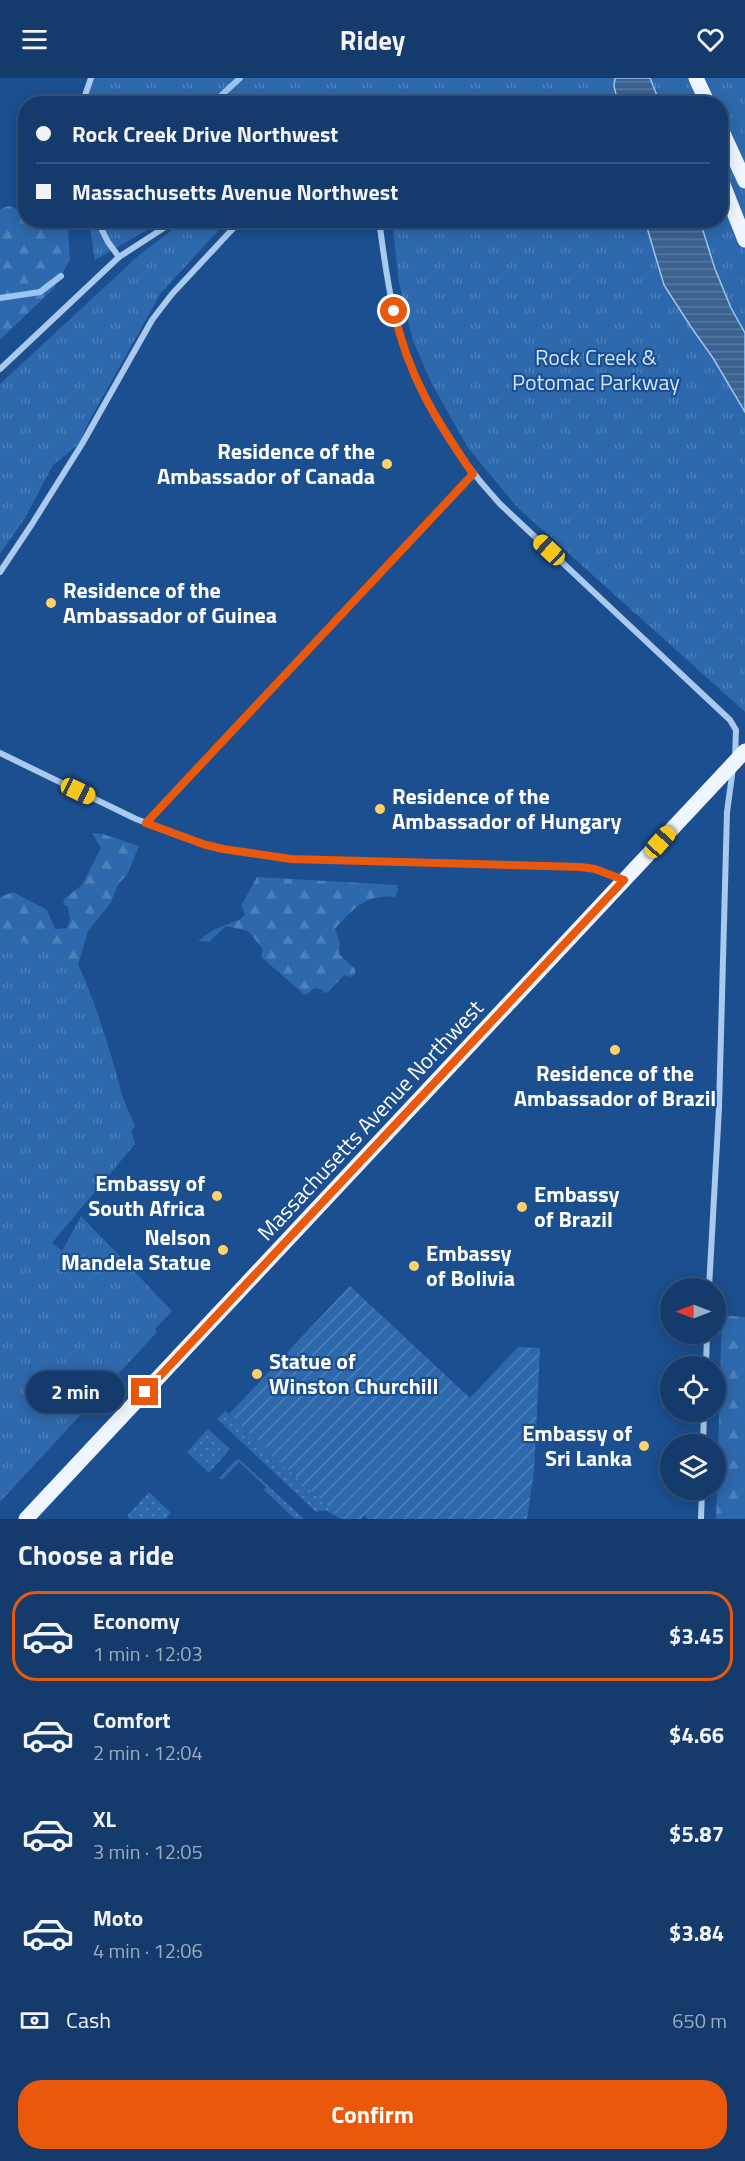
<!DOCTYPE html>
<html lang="en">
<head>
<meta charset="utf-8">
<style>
	:root { --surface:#143b6b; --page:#214673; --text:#f1f3f6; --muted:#9dadc1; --line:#33557e; --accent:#ea580c }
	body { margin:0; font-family:"Titillium Web",sans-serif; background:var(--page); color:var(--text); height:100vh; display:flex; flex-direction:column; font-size:22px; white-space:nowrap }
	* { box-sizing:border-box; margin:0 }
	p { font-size:20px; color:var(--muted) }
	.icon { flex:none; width:33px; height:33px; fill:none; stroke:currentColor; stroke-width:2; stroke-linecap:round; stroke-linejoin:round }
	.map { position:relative; height:1441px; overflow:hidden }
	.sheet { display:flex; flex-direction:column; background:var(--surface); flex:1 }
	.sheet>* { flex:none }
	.banner { position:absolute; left:18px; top:18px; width:710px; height:132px; border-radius:24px; box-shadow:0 3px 15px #0003,0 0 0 2px var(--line); display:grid; align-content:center; height:132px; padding:0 18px; background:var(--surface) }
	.needle { width:39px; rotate:270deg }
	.tools { position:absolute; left:660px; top:1200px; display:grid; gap:12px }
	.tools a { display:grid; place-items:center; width:66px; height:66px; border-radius:50%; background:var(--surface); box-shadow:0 3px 15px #0003,0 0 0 2px var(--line); font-size:30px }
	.end { position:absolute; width:27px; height:27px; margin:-14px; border:8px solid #ea580c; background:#fff; box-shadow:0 0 0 3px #fff }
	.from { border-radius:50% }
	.bubble { position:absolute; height:42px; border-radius:21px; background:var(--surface); box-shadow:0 3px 15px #0003,0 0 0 2px var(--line); font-size:20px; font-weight:700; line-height:42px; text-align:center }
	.car { position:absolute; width:18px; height:36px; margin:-18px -9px; border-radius:8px; box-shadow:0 0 4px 2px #0007; background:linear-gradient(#f5c518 24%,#345 0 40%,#f5c518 0 76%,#345 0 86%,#f5c518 0) }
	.banner b { display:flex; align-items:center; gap:21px; height:57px; font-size:22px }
	.banner b+b { border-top:2px solid var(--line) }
	.banner i { width:15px; height:15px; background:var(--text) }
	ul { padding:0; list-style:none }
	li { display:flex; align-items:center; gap:18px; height:90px; margin:0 12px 9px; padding:0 6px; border:3px solid transparent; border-radius:24px }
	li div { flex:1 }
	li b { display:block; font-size:22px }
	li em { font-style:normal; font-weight:700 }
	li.selected { border-color:var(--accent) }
	li>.icon { width:54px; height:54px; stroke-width:1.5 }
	h2 { padding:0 18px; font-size:27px; line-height:72px }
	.pay { display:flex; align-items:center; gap:15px; height:66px; padding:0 18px; font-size:22px }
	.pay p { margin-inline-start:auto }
	.action { display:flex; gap:12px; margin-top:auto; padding:12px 18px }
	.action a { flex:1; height:69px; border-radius:24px; background:var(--accent); color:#fff; font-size:24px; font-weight:700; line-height:69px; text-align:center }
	header { display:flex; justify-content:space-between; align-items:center; height:78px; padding:0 18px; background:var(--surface); font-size:27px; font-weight:700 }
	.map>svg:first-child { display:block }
	.grass { fill:url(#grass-dots) }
	.forest { fill:url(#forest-firs) }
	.park { fill:url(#park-tufts) }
	.garden { fill:url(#garden-furrows) }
	.water { fill:url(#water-rules); stroke:#9cc4f0; stroke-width:1.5 }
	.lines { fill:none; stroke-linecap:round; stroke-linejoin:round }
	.stream { stroke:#9cc4f0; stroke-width:6 }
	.street { stroke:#a9c9ee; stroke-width:6 }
	.primary { stroke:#f0f6ff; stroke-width:15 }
	.route { stroke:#ea580c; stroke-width:8 }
	.poi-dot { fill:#ffd166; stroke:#1b4f8f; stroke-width:2 }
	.labels { text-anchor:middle; stroke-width:4.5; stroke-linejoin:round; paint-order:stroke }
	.park-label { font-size:22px; fill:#cfe3fa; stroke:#1b4f8f }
	.poi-label { font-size:22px; font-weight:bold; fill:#fff; stroke:#1b4f8f; text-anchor:start }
	.street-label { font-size:22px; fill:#fff; stroke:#1b4f8f }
</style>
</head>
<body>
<header><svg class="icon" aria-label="menu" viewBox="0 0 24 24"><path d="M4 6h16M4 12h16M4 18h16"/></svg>Ridey<svg class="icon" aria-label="heart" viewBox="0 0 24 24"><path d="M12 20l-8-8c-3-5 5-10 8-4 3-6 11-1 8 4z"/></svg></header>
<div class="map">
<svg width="745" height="1441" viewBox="0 0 745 1441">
	<defs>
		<pattern id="grass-dots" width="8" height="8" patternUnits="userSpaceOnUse" patternTransform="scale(1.5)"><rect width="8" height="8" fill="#2e69ad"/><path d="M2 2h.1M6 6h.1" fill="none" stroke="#4d80b9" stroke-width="1.8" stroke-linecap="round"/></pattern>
		<pattern id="forest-firs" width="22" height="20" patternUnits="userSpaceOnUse" patternTransform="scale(1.5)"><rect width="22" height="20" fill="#2e69ad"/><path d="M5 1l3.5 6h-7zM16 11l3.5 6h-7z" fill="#4d80b9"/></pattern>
		<pattern id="park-tufts" width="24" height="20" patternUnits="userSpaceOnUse" patternTransform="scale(1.5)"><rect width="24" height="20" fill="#2e69ad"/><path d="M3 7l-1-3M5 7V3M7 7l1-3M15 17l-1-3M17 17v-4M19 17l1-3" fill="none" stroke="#4d80b9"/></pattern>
		<pattern id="garden-furrows" width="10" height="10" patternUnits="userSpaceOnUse" patternTransform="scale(1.5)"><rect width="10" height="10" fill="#2e69ad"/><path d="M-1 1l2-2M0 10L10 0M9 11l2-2" fill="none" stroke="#4d80b9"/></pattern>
		<pattern id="water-rules" width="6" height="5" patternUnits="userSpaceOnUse" patternTransform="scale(1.5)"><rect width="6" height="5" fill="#3c6290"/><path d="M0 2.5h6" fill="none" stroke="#597aa1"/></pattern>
	</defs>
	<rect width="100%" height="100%" fill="#1b4f8f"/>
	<g class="grass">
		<path d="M225 1333 229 1336 341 1441C332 1437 328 1430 316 1434L217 1341Z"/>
		<path d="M208 1351 230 1371 209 1395 187 1374Z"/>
		<path d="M240 1381V1382L304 1441H295L264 1412 266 1409 239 1384 222 1402 219 1400 236 1382Z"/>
		<path d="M149 1414 171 1435 166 1441H130L127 1438Z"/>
	</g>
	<g class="forest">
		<path d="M9 128 25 134 26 142C42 142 54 141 68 152L70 182 53 211 0 262V131Z"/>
		<path d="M92 755 103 756 139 768 127 797 119 805 110 826 88 853 77 891 110 990 135 1048 47 1156 0 1251V819L13 814 47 832 55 851 67 850 70 841 68 829 63 826 65 820 82 807 101 770Z"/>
		<path d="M257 799 397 807 398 812 395 819C366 816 353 831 335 851L340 866 339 876 355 891V896L350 899 344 897 328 914 324 915 321 911 315 910 305 917 261 879 263 871 248 853 226 848 209 864 198 863 213 852 241 841 245 836 241 828Z"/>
		<path d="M722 1237 745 1239V1441H716Z"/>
	</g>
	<g class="park">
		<path d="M94 0H745V634L517 429 468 370 432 306 413 263 399 205 392 143 720 142V26H80Z"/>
		<path d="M89 143H163L95 182Z"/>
		<path d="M184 143H227L161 215 88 345 79 366 53 387 25 440 0 476V306L138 178Z"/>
		<path d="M0 851 43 873 78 886C104 944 119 1005 135 1066L52 1165 62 1173 81 1138 172 1233 155 1251 157 1254 0 1424Z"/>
	</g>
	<path class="garden" d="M350 1208 470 1320 518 1269 540 1270 534 1393 527 1441H368L364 1437 361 1441H341L229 1336Z"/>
	<g class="water">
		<path d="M615 0H650L660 25H618L614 8Z"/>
		<path d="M645 143H700L715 191 731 230 745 255V334L713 280 691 249 664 207Z"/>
	</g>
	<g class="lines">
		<g class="stream">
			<path d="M212 26 240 0"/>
			<path d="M0 220 40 214 61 198"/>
		</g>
		<g class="street">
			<path d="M82 26 91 0"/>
			<path d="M97 142 108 164 119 179"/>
			<path d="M379 142C384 178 388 213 397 247 415 315 453 375 500 426L730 642 736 652 735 680"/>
			<path d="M0 291 119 179 176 142"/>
			<path d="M0 494 32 446 82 366 152 242 172 216 241 142"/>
			<path d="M0 675 136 741 203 766 223 771 291 781 581 789 595 791 624 802"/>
			<path d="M146 745 473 396"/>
			<path d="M709 1210 719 1030 727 734 733 690"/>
			<path d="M706 1288 707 1256"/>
			<path d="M703 1366 704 1334"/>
			<path d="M701 1441 702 1412"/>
		</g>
		<g class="primary">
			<path d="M696 0 708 26"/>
			<path d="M720 49 745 103"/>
			<path d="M720 99 745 162"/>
			<path d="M26 1441 745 673"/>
		</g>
	</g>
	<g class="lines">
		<path class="route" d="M145 1314 624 802 595 791 581 789 291 781 223 771 203 766 146 745 473 396C436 342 408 298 394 233"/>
	</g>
	<g class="poi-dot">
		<circle cx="387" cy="386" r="6"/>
		<circle cx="51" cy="525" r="6"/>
		<circle cx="380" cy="731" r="6"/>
		<circle cx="615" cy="972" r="6"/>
		<circle cx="217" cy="1118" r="6"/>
		<circle cx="522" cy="1129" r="6"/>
		<circle cx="223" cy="1172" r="6"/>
		<circle cx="414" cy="1188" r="6"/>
		<circle cx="257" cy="1296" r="6"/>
		<circle cx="644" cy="1368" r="6"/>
	</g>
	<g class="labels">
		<g class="park-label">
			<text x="596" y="287">Rock Creek &amp;<tspan x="596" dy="25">Potomac Parkway</tspan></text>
		</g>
		<g class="poi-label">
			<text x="375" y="381" text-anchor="end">Residence of the<tspan x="375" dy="25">Ambassador of Canada</tspan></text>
			<text x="63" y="520">Residence of the<tspan x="63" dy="25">Ambassador of Guinea</tspan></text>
			<text x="392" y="726">Residence of the<tspan x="392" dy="25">Ambassador of Hungary</tspan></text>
			<text x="615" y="1003" text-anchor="middle">Residence of the<tspan x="615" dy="25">Ambassador of Brazil</tspan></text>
			<text x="205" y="1113" text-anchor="end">Embassy of<tspan x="205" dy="25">South Africa</tspan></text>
			<text x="534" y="1124">Embassy<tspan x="534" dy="25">of Brazil</tspan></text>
			<text x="211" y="1167" text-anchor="end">Nelson<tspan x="211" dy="25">Mandela Statue</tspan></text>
			<text x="426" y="1183">Embassy<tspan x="426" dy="25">of Bolivia</tspan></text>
			<text x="269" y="1291">Statue of<tspan x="269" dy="25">Winston Churchill</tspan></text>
			<text x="632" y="1363" text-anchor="end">Embassy of<tspan x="632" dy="25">Sri Lanka</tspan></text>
		</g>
		<g class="street-label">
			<text transform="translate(370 1042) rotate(-47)" y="8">Massachusetts Avenue Northwest</text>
		</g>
	</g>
</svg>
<div class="tools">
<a><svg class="needle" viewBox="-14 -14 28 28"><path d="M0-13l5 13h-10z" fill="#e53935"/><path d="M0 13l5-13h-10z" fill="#9dadc1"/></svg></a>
<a><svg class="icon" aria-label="locate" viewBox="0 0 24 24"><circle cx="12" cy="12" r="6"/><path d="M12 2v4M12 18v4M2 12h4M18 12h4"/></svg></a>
<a><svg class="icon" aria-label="layers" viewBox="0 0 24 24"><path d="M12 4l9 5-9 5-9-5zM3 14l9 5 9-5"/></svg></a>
</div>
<i class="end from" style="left:394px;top:233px"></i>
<i class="end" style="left:145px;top:1314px"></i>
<div class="bubble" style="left:26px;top:1293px;width:99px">2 min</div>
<i class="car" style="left:549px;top:472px;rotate:313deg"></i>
<i class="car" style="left:78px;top:713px;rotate:115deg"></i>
<i class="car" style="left:660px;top:764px;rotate:42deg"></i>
<div class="banner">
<b><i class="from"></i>Rock Creek Drive Northwest</b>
<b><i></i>Massachusetts Avenue Northwest</b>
</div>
</div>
<section class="sheet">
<h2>Choose a ride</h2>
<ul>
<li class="selected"><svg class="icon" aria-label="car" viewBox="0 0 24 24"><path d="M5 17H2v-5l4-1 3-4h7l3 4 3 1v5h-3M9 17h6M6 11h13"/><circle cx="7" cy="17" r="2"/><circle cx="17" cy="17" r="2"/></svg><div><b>Economy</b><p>1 min · 12:03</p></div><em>$3.45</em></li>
<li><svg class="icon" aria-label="car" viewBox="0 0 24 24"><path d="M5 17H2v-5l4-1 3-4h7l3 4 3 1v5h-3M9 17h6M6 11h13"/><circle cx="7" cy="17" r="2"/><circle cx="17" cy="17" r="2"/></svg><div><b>Comfort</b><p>2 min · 12:04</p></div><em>$4.66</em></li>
<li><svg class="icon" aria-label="car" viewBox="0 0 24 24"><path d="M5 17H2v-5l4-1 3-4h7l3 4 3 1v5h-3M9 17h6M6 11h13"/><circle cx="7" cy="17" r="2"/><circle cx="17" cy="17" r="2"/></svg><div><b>XL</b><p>3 min · 12:05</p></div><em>$5.87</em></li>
<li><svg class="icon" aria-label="car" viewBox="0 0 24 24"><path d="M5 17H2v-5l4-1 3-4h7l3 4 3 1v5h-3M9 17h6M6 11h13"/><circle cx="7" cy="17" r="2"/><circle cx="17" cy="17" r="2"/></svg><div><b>Moto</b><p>4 min · 12:06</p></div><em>$3.84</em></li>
</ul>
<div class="pay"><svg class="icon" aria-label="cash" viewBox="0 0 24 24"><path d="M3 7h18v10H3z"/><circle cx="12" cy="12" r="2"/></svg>Cash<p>650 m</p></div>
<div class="action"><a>Confirm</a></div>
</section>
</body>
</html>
